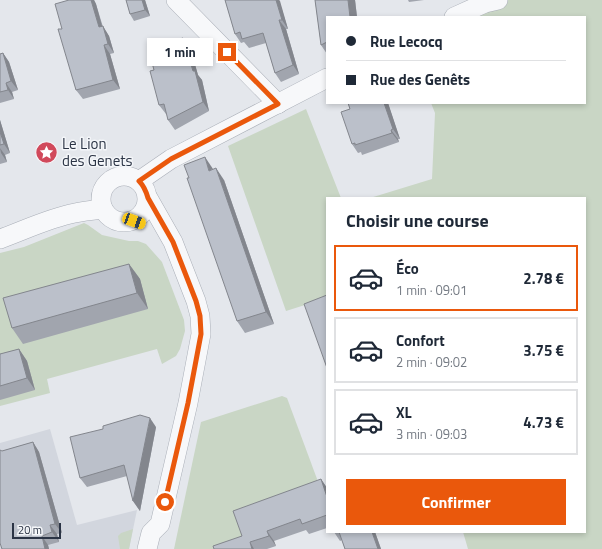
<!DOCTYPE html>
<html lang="fr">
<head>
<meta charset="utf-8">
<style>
	:root { --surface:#fff; --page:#f2f2f3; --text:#1f2937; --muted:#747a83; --line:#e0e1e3; --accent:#ea580c }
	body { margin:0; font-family:"Titillium Web",sans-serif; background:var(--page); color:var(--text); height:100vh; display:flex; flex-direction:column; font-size:15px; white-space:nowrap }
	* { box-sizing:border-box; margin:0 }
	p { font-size:13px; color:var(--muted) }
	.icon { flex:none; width:22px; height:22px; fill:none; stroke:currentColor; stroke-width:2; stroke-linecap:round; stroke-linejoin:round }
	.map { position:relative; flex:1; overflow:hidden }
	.drawer { position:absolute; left:326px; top:197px; width:260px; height:336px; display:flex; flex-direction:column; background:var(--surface); border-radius:0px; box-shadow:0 2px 6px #0003 }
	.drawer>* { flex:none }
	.banner { position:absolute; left:326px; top:16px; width:260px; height:88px; border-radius:0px; box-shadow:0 2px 6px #0003; display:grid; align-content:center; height:88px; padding:0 20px; background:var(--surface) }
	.scale { position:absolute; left:12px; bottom:10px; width:49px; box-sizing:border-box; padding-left:4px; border:2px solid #2b3445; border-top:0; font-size:11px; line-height:14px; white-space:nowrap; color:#2b3445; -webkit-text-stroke:3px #f4f6f9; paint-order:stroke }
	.end { position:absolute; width:18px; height:18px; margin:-9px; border:5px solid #ea580c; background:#fff; box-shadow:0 0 0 2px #fff }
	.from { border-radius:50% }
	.bubble { position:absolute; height:28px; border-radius:0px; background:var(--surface); box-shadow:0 2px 6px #0003; font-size:13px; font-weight:700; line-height:28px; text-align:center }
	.car { position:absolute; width:12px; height:24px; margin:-12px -6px; border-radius:5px; box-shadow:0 0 3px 1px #0007; background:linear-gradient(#f5c518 24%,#345 0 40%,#f5c518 0 76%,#345 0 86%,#f5c518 0) }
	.banner b { display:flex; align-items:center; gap:14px; height:38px; font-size:15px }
	.banner b+b { border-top:1px solid var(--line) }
	.banner i { width:10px; height:10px; background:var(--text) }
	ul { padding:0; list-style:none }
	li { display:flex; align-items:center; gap:12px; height:66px; margin:0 8px 6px; padding:0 12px; border:2px solid var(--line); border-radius:0px }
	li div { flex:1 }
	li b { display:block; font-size:15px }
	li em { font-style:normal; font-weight:700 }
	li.on { border-color:var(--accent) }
	li>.icon { width:36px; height:36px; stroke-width:1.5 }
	h2 { padding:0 20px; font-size:18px; line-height:48px }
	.button { display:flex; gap:8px; margin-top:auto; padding:8px 20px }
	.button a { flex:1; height:46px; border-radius:0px; background:var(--accent); color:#fff; font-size:16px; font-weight:700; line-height:46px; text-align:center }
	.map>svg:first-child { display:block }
	.built { fill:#d2d6de }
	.green { fill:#c9d6c5 }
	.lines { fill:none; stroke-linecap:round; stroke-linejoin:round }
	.minor-casing { stroke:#a9aeb7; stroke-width:20 }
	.minor { stroke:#f7f8fa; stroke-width:19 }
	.wall { fill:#a1a5ae }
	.shaded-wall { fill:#83868d }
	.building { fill:#bbc0ca; stroke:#83868d }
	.route { stroke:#ea580c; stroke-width:5 }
	.labels { text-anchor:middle; stroke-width:3; stroke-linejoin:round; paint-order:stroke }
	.poi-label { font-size:15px; fill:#2b3445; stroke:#f4f6f9; text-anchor:start }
</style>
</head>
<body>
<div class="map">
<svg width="602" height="549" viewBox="0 0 602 549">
	<rect width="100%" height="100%" fill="#e4e7ec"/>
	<path class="built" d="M50 429 77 525 137 510 129 549H0V443Z"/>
	<g class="green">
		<path d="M498 0H602V549H468L463 532H585V198H370L432 179 435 113 431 103H585V17H454Z"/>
		<path d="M306 109 341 198H327V298L286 311 228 146Z"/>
		<path d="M84 223 88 225 102 235 129 241H138L146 244 162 262 184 320 185 331 180 349 176 356 162 364 157 349 47 379 50 393 0 406V253L24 247Z"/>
		<path d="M282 396 287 398 320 487 249 546 240 549H174L201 422Z"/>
		<path d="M133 529 129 549H120L118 536 121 533Z"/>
	</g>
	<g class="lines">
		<defs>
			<g id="minor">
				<path d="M176 0 278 104"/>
				<path d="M454 17 485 3 498 0"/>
				<circle cx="124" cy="199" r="23"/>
				<path d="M139 181 171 159 327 78"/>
				<path d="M0 239C25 230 49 218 75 213 84 211 94 210 103 209"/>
				<path d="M147 549 151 533 160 524 188 403 201 334 200 316 196 301 173 242 148 198"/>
			</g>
		</defs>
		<use href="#minor" class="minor-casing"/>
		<use href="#minor" class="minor"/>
	</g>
	<g class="wall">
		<path d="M69 0H94L96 4 103 27 109 36 114 53 110 54 120 89 83 99 76 90 62 29Z"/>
		<path d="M126 0H145L150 16 134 21 130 14Z"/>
		<path d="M225 0H279L288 29H286L299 74 281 82 275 73 266 43 249 48 244 42 241 43 235 34Z"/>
		<path d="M315 0H355L357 17H327V54L321 45Z"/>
		<path d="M408 0H424L409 2Z"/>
		<path d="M183 38 190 47 198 75 202 80 209 111 175 130 168 120 167 114H166L159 105 154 70Z"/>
		<path d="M3 53 9 62 18 90 12 92 14 99 0 103V54Z"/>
		<path d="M348 103H388L400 139H398L399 142 362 155 361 152 358 153 352 144 350 109Z"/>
		<path d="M0 120 10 153 5 155 7 162 0 164Z"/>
		<path d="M224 180 274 324 245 333 237 321Z"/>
		<path d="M129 264 140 279 148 309 23 344 12 328Z"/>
		<path d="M19 349 27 361 35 390 0 400V354Z"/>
		<path d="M156 427 140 511 133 501 127 476 87 487 80 478Z"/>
		<path d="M33 442 39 452 62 533 57 534 59 542 48 545 49 549H2V451Z"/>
		<path d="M321 479 327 488V528L309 534 306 530 274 541 276 546 267 549H214L242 536Z"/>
		<path d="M334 532H375L381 549H345L342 540 340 541Z"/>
	</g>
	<g class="shaded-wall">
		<path d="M91 0H94L96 4 105 37 99 27Z"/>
		<path d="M142 0H145L150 16 145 10Z"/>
		<path d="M276 0H279L280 1 288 29 282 20Z"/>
		<path d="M348 0H355L357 17H350Z"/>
		<path d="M279 20 286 29 299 74 293 65Z"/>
		<path d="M103 26 109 36 114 53 108 44Z"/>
		<path d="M183 38 190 47 198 75 202 80 209 111 203 102Z"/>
		<path d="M104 45 110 54 120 89 113 80Z"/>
		<path d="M3 53 9 62 18 90 11 81Z"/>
		<path d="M6 83 12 92 14 99 8 90Z"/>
		<path d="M384 103H388L400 139 393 129Z"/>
		<path d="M0 120 10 153 4 144 0 132Z"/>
		<path d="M391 130 398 139 399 142 392 133Z"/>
		<path d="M0 148 5 155 7 162 1 153Z"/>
		<path d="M205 157 213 169 209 171Z"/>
		<path d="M216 168 224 180 274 324 266 312Z"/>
		<path d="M129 264 140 279 148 309 137 293Z"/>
		<path d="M19 349 27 361 35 390 27 378Z"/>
		<path d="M150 418 156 427 140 511 133 501Z"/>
		<path d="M33 442 39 452 62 533 55 524Z"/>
		<path d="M321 479 327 488V497Z"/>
		<path d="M50 525 57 534 59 542 52 532Z"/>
		<path d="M267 531 274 541 276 546 269 536Z"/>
		<path d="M372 532H375L381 549H378Z"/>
		<path d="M42 536 48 545 49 549H45Z"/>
		<path d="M250 542 254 549H252Z"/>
	</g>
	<g class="building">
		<path d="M69 0H91L99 27 103 26 108 44 104 45 113 80 76 90 58 29H62L55 4Z"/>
		<path d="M126 0H142L145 10 130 14Z"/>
		<path d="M225 0H276L282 20H279L293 65 275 73 263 33 242 39 240 32 235 34Z"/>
		<path d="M315 0H348L350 17H327V42L321 45Z"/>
		<path d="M183 38 193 71H195L203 102 168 120 164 104 159 105 150 71 154 70 148 48Z"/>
		<path d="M3 53 11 81 6 83 8 90 0 92V54Z"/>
		<path d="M348 103H384L393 129 391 130 392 133 355 145V143L352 144 341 112 350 109Z"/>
		<path d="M0 132 4 144 0 145Z"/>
		<path d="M205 157 209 171 216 168 266 312 237 321 187 178H189L184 165Z"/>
		<path d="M129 264 137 293 12 328 3 298Z"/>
		<path d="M327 295V368L304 304Z"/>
		<path d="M19 349 27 378 0 386V354Z"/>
		<path d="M140 415 150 418 133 501 124 465 80 478 70 437 103 429V426Z"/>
		<path d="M33 442 55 524 50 525 52 532 42 536 45 549H2L0 543V450L2 451Z"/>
		<path d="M321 479 327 497V515L302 524 300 519 267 531 269 536 250 542 252 549H214L213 546 242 536 233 511Z"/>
		<path d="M339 532H372L378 549H345Z"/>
	</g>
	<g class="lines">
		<path class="route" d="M165 502 188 403 201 334 200 316 196 301 173 242 148 198C146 191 144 186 139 181L171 159 278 104 227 52"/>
	</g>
	<defs>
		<symbol id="sight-disc" viewBox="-11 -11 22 22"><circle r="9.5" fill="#d1495b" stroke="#f4f6f9"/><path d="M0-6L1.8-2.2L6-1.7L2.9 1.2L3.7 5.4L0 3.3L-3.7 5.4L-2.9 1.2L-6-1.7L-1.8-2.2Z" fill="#fff"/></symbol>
	</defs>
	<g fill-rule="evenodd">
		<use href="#sight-disc" x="34" y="140" width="25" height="25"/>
	</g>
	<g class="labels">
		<g class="poi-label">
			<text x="62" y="149">Le Lion<tspan x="62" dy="17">des Genets</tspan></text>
		</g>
	</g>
</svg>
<div class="scale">20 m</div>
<i class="end from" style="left:165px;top:502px"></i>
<i class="end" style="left:227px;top:52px"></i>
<div class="bubble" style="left:147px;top:38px;width:66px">1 min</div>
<i class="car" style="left:134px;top:221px;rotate:110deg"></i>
<div class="banner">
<b><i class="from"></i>Rue Lecocq</b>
<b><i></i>Rue des Genêts</b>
</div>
<section class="drawer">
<h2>Choisir une course</h2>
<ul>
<li class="on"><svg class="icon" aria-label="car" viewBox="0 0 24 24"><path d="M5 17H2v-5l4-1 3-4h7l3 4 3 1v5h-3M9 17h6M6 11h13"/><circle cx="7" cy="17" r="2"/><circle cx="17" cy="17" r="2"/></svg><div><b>Éco</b><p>1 min · 09:01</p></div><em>2.78 €</em></li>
<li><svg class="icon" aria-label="car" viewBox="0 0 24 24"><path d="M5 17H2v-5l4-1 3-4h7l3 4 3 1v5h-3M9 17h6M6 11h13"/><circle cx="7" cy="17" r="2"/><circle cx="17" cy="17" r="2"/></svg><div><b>Confort</b><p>2 min · 09:02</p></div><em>3.75 €</em></li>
<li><svg class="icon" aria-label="car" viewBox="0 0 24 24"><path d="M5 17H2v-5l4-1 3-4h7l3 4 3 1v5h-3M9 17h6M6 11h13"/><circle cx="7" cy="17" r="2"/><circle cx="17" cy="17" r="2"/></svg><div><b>XL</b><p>3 min · 09:03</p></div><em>4.73 €</em></li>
</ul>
<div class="button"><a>Confirmer</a></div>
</section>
</div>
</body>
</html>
